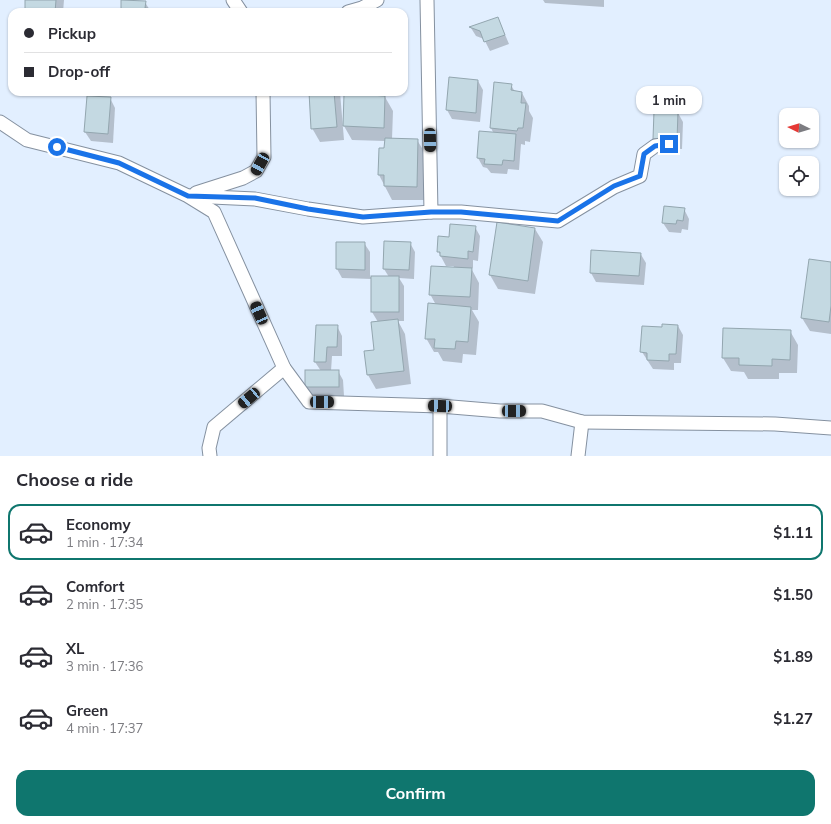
<!DOCTYPE html>
<html lang="en">
<head>
<meta charset="utf-8">
<style>
	:root { --surface:#fff; --page:#f2f2f3; --text:#2b2b33; --muted:#7c7c81; --line:#e1e1e2; --accent:#0f766e }
	body { margin:0; font-family:Mulish,sans-serif; background:var(--page); color:var(--text); height:100vh; display:flex; flex-direction:column; font-size:15px; white-space:nowrap }
	* { box-sizing:border-box; margin:0 }
	p { font-size:13px; color:var(--muted) }
	.icon { flex:none; width:22px; height:22px; fill:none; stroke:currentColor; stroke-width:2; stroke-linecap:round; stroke-linejoin:round }
	.map { position:relative; height:456px; overflow:hidden }
	.drawer { display:flex; flex-direction:column; background:var(--surface); flex:1 }
	.drawer>* { flex:none }
	.hud { position:absolute; left:8px; top:8px; width:400px; height:88px; border-radius:12px; box-shadow:0 1px 3px #0004; display:grid; align-content:center; height:88px; padding:0 16px; background:var(--surface) }
	.needle { width:26px; rotate:275deg }
	.fabs { position:absolute; left:779px; top:108px; display:grid; gap:8px }
	.fabs a { display:grid; place-items:center; width:40px; height:40px; border-radius:8px; background:var(--surface); box-shadow:0 1px 3px #0004; font-size:20px }
	.end { position:absolute; width:18px; height:18px; margin:-9px; border:5px solid #1a73e8; background:#fff; box-shadow:0 0 0 2px #fff }
	.from { border-radius:50% }
	.bubble { position:absolute; height:28px; border-radius:12px; background:var(--surface); box-shadow:0 1px 3px #0004; font-size:13px; font-weight:700; line-height:28px; text-align:center }
	.car { position:absolute; width:12px; height:24px; margin:-12px -6px; border-radius:5px; box-shadow:0 0 3px 1px #0007; background:linear-gradient(#222 24%,#8ab4d8 0 40%,#222 0 76%,#8ab4d8 0 86%,#222 0) }
	.hud b { display:flex; align-items:center; gap:14px; height:38px; font-size:15px }
	.hud b+b { border-top:1px solid var(--line) }
	.hud i { width:10px; height:10px; background:var(--text) }
	ul { padding:0; list-style:none }
	li { display:flex; align-items:center; gap:12px; height:56px; margin:0 8px 6px; padding:0 8px; border:2px solid transparent; border-radius:12px }
	li div { flex:1 }
	li b { display:block; font-size:15px }
	li em { font-style:normal; font-weight:700 }
	li.on { border-color:var(--accent) }
	li>.icon { width:36px; height:36px; stroke-width:1.5 }
	h2 { padding:0 16px; font-size:18px; line-height:48px }
	.cta { display:flex; gap:8px; margin-top:auto; padding:8px 16px }
	.cta a { flex:1; height:46px; border-radius:12px; background:var(--accent); color:#fff; font-size:16px; font-weight:700; line-height:46px; text-align:center }
	.map>svg:first-child { display:block }
	.shadow { fill:#0003 }
	.building { fill:#c4d9e2; stroke:#93a6af }
	.lines { fill:none; stroke-linecap:round; stroke-linejoin:round }
	.minor-casing { stroke:#8591a0; stroke-width:15 }
	.minor { stroke:#fff; stroke-width:13 }
	.route { stroke:#1a73e8; stroke-width:5 }
</style>
</head>
<body>
<div class="map">
<svg width="831" height="456" viewBox="0 0 831 456">
	<rect width="100%" height="100%" fill="#e2efff"/>
	<g class="shadow">
		<path d="M26 0H64L63 12H26Z"/>
		<path d="M543 0H604V7L545 3Z"/>
		<path d="M145 2 149 9 153 10 155 12H122Z"/>
		<path d="M498 18 509 44 490 51 484 39 476 36 471 28Z"/>
		<path d="M478 81 483 90 480 122 452 119 447 110Z"/>
		<path d="M495 83 511 85 515 92 522 93 529 106V111L533 118 530 142 525 141V145L521 144 519 170 508 169 507 174 491 173 487 168 483 167 478 158 494 134 491 128Z"/>
		<path d="M310 92H340L344 140 320 142 312 128Z"/>
		<path d="M353 92H370L372 96 385 97 393 111 392 139 417 140 425 153 424 200H392L379 175 380 149H385V141L352 140 344 126 345 96H353Z"/>
		<path d="M110 98 115 108 113 143 91 141 85 132Z"/>
		<path d="M678 113 683 122 682 149 659 148 654 139Z"/>
		<path d="M684 209 689 219 688 230 682 229 681 233 669 232 663 223Z"/>
		<path d="M475 227 480 236 478 261 473 260V268H471L479 283 478 310H472L479 322 476 355 463 354 462 363 443 361 438 352H434L426 338 436 305 430 294 453 268 454 266H446L438 251 450 238Z"/>
		<path d="M535 229 543 242 535 294 498 289 490 275Z"/>
		<path d="M337 243H364L370 252V277H389L384 269 410 243 415 252 414 279 399 278 404 286V321H398L405 334 411 384 376 389 368 375 365 352 375 351 378 322 372 312V279L342 278 337 269Z"/>
		<path d="M640 253 646 263 644 285 596 282 591 273Z"/>
		<path d="M831 263V334L810 331 802 318Z"/>
		<path d="M337 326 342 336V356H332L331 371H338L343 380 344 396H311L306 387V371H321L315 362Z"/>
		<path d="M678 326 683 335 681 363H674V370L653 369 642 352 663 328Z"/>
		<path d="M790 331 798 345 797 373H779V379H748L744 372 731 371 723 358Z"/>
	</g>
	<g class="building">
		<path d="M25 0H56L55 12H25Z"/>
		<path d="M121 0 146 1 145 8 154 9V12H121Z"/>
		<path d="M498 17 505 35 484 42 480 31 469 27Z"/>
		<path d="M449 77 478 80 476 113 446 110Z"/>
		<path d="M494 82 512 84 511 90 522 92 521 103H526L523 128H518L517 131 490 128Z"/>
		<path d="M309 92H334L337 127 311 129Z"/>
		<path d="M352 92H370V95L385 96 384 128 343 126 344 94 352 95Z"/>
		<path d="M87 96 111 97 108 134 84 132Z"/>
		<path d="M654 111 678 112 677 140 653 139Z"/>
		<path d="M479 131 516 134 514 161 503 160 502 165 484 164 485 159 477 158Z"/>
		<path d="M385 138 418 139 417 187 384 186V175H378L379 148H384Z"/>
		<path d="M664 206 685 208 683 221 677 220 676 224 662 223Z"/>
		<path d="M497 222 535 228 528 281 489 275Z"/>
		<path d="M450 224 476 226 473 252 468 251V259L440 256V252H437L438 236 449 237Z"/>
		<path d="M384 241 411 242 409 270 383 269Z"/>
		<path d="M336 242H365V270L336 269Z"/>
		<path d="M591 250 641 253 639 276 590 273Z"/>
		<path d="M809 259 831 262V306L829 322 801 318Z"/>
		<path d="M431 266 472 268 470 297 429 295Z"/>
		<rect x="371" y="276" width="28" height="36"/>
		<path d="M428 303 471 307 468 342 456 341 455 349 434 348 435 339H425Z"/>
		<path d="M398 319 404 371 367 375 364 351 374 350 371 322Z"/>
		<path d="M662 324 678 325 676 354H669V361L647 360V353L640 352 642 326 662 327Z"/>
		<path d="M316 325H338L337 347H327L326 362H314Z"/>
		<path d="M723 328 791 330 790 360 772 359V366L739 365V358H722Z"/>
		<rect x="305" y="370" width="34" height="17"/>
	</g>
	<g class="lines">
		<defs>
			<g id="minor">
				<path d="M233 0 241 12"/>
				<path d="M427 0 431 212H461L558 221 614 187 640 176 644 154 655 146 669 144"/>
				<path d="M348 12 362 8 377 0"/>
				<path d="M0 122 27 140 119 163 188 196 214 212 284 368 309 402 440 406 500 411H542L582 422 775 424 831 428"/>
				<path d="M196 193 243 178 256 171 264 157 263 92"/>
				<path d="M190 196 255 199 308 209 363 217 431 212"/>
				<path d="M440 406V456"/>
				<path d="M210 456 209 448 214 427 284 368"/>
				<path d="M578 456 582 422"/>
			</g>
		</defs>
		<use href="#minor" class="minor-casing"/>
		<use href="#minor" class="minor"/>
	</g>
	<g class="lines">
		<path class="route" d="M57 147 119 163 188 196 255 198 308 209 363 217 431 212H461L558 221 614 186 640 176 644 154 655 146 669 144"/>
	</g>
</svg>
<div class="fabs">
<a><svg class="needle" viewBox="-14 -14 28 28"><path d="M0-13l5 13h-10z" fill="#e53935"/><path d="M0 13l5-13h-10z" fill="#7c7c81"/></svg></a>
<a><svg class="icon" aria-label="locate" viewBox="0 0 24 24"><circle cx="12" cy="12" r="6"/><path d="M12 2v4M12 18v4M2 12h4M18 12h4"/></svg></a>
</div>
<i class="end from" style="left:57px;top:147px"></i>
<i class="end" style="left:669px;top:144px"></i>
<div class="bubble" style="left:636px;top:86px;width:66px">1 min</div>
<i class="car" style="left:430px;top:140px;rotate:179deg"></i>
<i class="car" style="left:260px;top:164px;rotate:209deg"></i>
<i class="car" style="left:259px;top:313px;rotate:336deg"></i>
<i class="car" style="left:249px;top:398px;rotate:230deg"></i>
<i class="car" style="left:322px;top:402px;rotate:90deg"></i>
<i class="car" style="left:440px;top:406px;rotate:272deg"></i>
<i class="car" style="left:514px;top:411px;rotate:90deg"></i>
<div class="hud">
<b><i class="from"></i>Pickup</b>
<b><i></i>Drop-off</b>
</div>
</div>
<section class="drawer">
<h2>Choose a ride</h2>
<ul>
<li class="on"><svg class="icon" aria-label="car" viewBox="0 0 24 24"><path d="M5 17H2v-5l4-1 3-4h7l3 4 3 1v5h-3M9 17h6M6 11h13"/><circle cx="7" cy="17" r="2"/><circle cx="17" cy="17" r="2"/></svg><div><b>Economy</b><p>1 min · 17:34</p></div><em>$1.11</em></li>
<li><svg class="icon" aria-label="car" viewBox="0 0 24 24"><path d="M5 17H2v-5l4-1 3-4h7l3 4 3 1v5h-3M9 17h6M6 11h13"/><circle cx="7" cy="17" r="2"/><circle cx="17" cy="17" r="2"/></svg><div><b>Comfort</b><p>2 min · 17:35</p></div><em>$1.50</em></li>
<li><svg class="icon" aria-label="car" viewBox="0 0 24 24"><path d="M5 17H2v-5l4-1 3-4h7l3 4 3 1v5h-3M9 17h6M6 11h13"/><circle cx="7" cy="17" r="2"/><circle cx="17" cy="17" r="2"/></svg><div><b>XL</b><p>3 min · 17:36</p></div><em>$1.89</em></li>
<li><svg class="icon" aria-label="car" viewBox="0 0 24 24"><path d="M5 17H2v-5l4-1 3-4h7l3 4 3 1v5h-3M9 17h6M6 11h13"/><circle cx="7" cy="17" r="2"/><circle cx="17" cy="17" r="2"/></svg><div><b>Green</b><p>4 min · 17:37</p></div><em>$1.27</em></li>
</ul>
<div class="cta"><a>Confirm</a></div>
</section>
</body>
</html>
